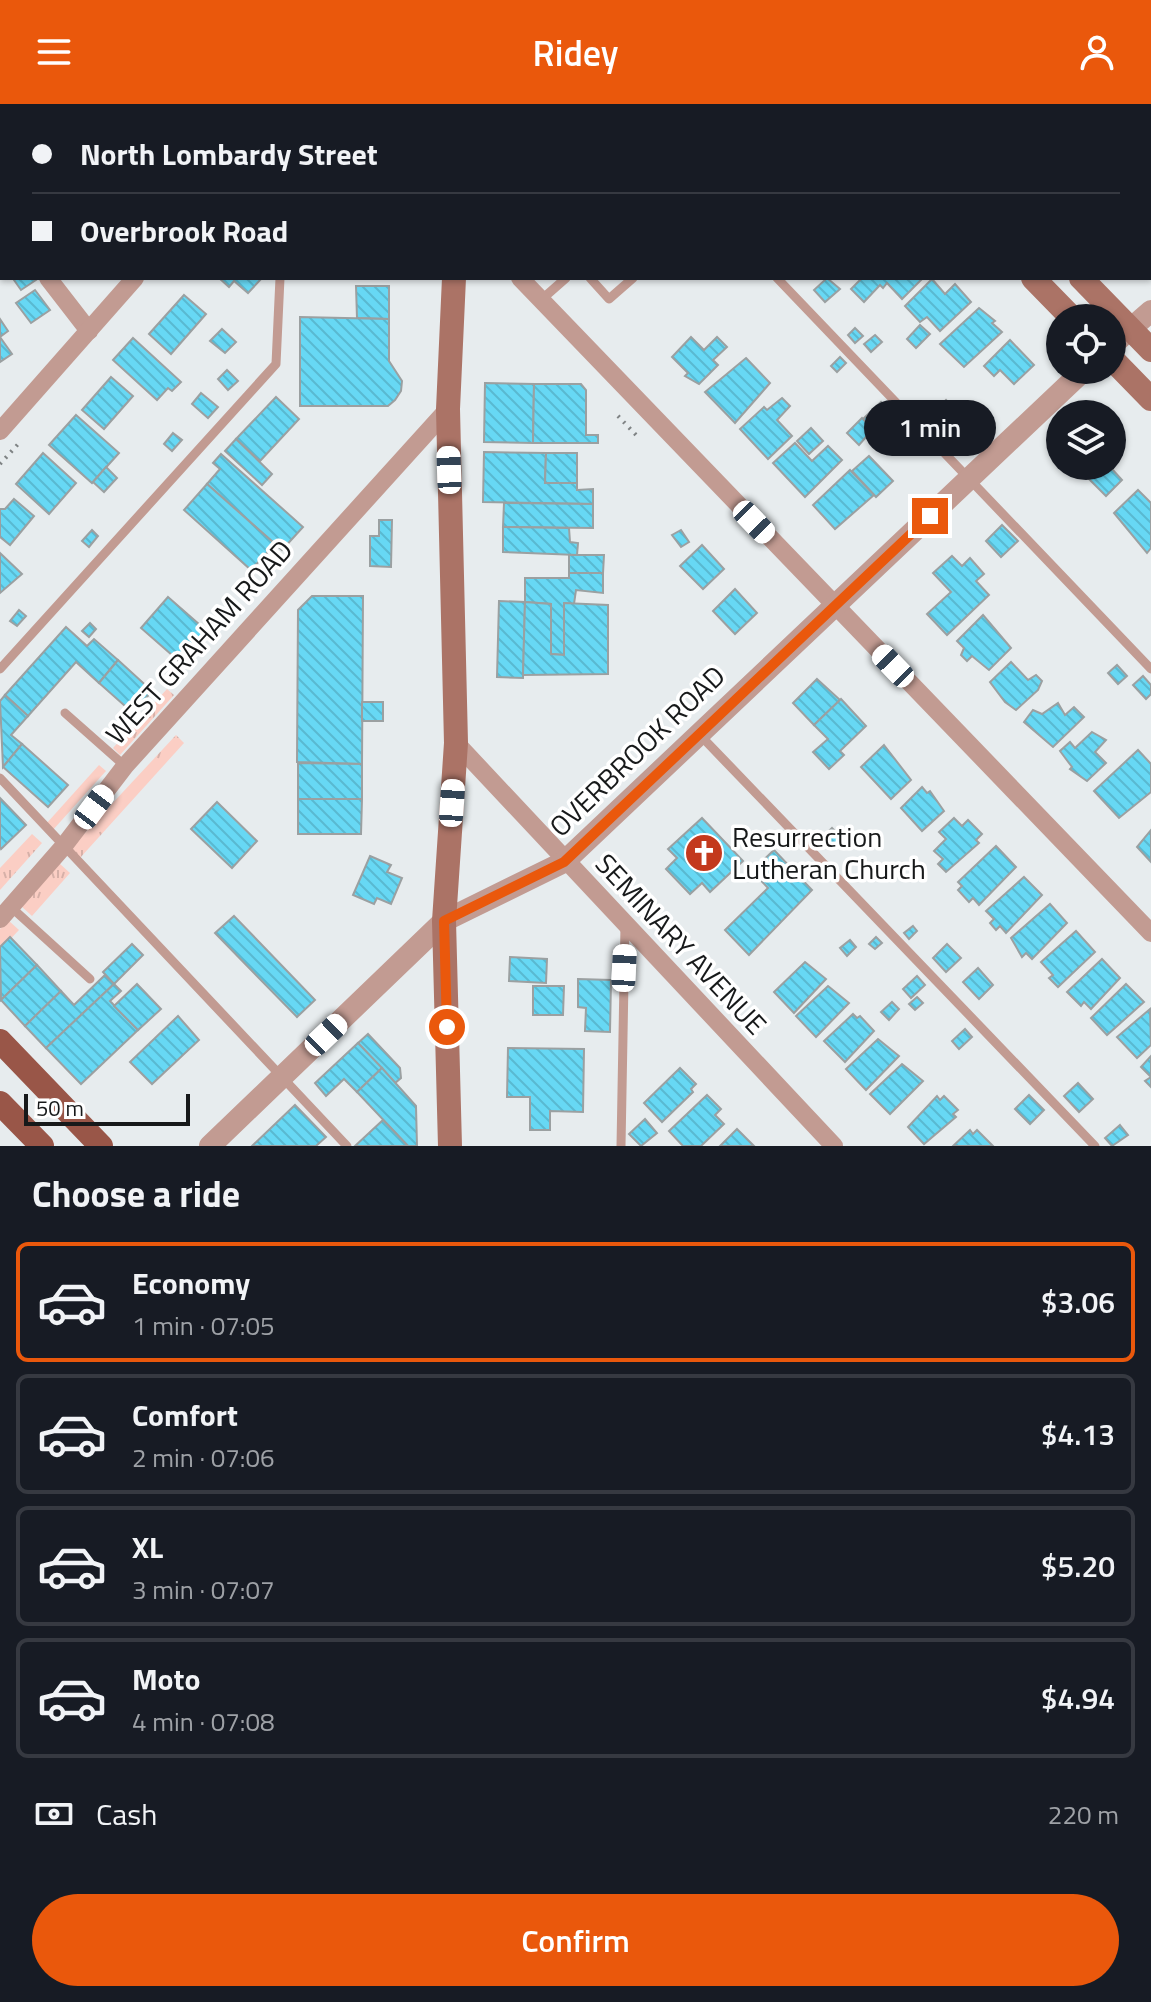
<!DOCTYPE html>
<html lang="en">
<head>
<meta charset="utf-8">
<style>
	:root { --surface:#171b24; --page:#242831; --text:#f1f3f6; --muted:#9ea1a6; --line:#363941; --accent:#ea580c }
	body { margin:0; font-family:"Titillium Web",sans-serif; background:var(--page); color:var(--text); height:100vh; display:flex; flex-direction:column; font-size:30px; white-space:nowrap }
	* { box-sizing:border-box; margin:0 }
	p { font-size:26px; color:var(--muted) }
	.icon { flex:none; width:44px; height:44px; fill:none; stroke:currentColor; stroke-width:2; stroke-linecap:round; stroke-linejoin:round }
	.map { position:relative; height:1042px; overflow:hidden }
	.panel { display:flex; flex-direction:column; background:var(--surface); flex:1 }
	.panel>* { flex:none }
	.banner { position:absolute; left:0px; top:0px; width:1152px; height:176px; box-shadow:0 2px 6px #0004; display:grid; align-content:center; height:176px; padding:0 32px; background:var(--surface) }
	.controls { position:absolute; left:1046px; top:200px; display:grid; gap:16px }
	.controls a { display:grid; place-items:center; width:80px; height:80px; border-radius:50%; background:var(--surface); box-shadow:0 2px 6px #0004; font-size:40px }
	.scale { position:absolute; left:24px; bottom:20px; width:166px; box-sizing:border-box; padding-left:8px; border:4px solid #17191a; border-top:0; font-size:22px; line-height:28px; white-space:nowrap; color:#17191a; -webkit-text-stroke:6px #fff; paint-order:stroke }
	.end { position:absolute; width:36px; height:36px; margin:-18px; border:10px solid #ea580c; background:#fff; box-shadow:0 0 0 4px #fff }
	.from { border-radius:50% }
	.bubble { position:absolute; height:56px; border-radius:28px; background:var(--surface); box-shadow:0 2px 6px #0004; font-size:26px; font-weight:600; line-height:56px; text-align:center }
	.car { position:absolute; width:24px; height:48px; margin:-24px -12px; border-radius:10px; box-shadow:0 0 6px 2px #0007; background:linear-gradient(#fff 24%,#345 0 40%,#fff 0 76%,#345 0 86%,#fff 0) }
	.banner b { display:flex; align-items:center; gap:28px; height:76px; font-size:30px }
	.banner b+b { border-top:2px solid var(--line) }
	.banner i { width:20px; height:20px; background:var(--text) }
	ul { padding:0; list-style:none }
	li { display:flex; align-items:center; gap:24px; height:120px; margin:0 16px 12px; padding:0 16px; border:4px solid var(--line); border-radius:12px }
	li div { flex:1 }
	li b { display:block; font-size:30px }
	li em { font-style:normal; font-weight:600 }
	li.on { border-color:var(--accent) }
	li>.icon { width:72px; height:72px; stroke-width:1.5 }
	h2 { padding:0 32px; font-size:36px; line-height:96px }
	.pay { display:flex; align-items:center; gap:20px; height:88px; padding:0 32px; font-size:30px }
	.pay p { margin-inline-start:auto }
	.action { display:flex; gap:16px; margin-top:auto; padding:16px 32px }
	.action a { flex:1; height:92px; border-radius:48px; background:var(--accent); color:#fff; font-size:32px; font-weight:600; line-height:92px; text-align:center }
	header { display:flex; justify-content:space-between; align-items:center; height:104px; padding:0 32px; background:var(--accent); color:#fff; font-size:36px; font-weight:600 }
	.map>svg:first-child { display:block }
	.grass { fill:url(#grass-tufts) }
	.building { fill:url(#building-back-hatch); stroke:#9ba0a1; stroke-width:2 }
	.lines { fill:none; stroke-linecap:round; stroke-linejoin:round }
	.path { stroke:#7f8384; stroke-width:4; stroke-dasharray:2 6; stroke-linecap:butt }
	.service { stroke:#c29b92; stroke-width:9 }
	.minor { stroke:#c29b92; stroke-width:18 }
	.tertiary { stroke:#c29b92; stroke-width:22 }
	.secondary { stroke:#ab7366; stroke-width:24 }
	.primary { stroke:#995648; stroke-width:24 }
	.route { stroke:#ea580c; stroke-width:10 }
	.labels { text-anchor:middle; stroke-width:7; stroke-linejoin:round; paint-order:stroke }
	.street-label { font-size:28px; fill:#17191a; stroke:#fff }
	.poi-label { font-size:28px; fill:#17191a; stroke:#fff; text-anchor:start }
</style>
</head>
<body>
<header><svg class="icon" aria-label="menu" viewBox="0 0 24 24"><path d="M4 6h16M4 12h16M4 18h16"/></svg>Ridey<svg class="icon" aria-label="person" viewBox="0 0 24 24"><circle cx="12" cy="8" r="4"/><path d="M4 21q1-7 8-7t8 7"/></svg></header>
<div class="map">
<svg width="1151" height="1042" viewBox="0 0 1151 1042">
	<defs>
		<pattern id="grass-tufts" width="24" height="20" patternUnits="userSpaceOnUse" patternTransform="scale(2)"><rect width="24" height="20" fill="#fbcec4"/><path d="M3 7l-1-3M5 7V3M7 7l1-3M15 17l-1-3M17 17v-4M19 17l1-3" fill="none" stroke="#d6b0a8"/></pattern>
		<pattern id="building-back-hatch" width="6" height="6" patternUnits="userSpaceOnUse" patternTransform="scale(2)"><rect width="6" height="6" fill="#67d8f4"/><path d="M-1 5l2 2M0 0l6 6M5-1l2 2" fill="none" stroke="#59b9d1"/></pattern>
	</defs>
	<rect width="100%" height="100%" fill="#e7ecee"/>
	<g class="grass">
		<path d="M167 585 174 591 120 651 113 644Z"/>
		<path d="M176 631 184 639 80 754 69 746Z"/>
		<path d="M99 661 106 667 52 727 46 720Z"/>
		<path d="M32 730 42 739 0 786V764Z"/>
		<path d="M59 759 70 769 32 812 21 802Z"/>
		<path d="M8 816 19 826 0 846V825Z"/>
	</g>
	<g class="building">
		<path d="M210 0H248L245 2Z"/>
		<rect x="525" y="0" width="81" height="2"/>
		<path d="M17 174H35L36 176 21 186 14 176Z"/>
		<path d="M219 174H262L248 189 234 177 229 183Z"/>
		<path d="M827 174 840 185 825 198 814 186Z"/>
		<path d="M862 174H923L902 195 887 179 883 184 880 181 864 198 851 185Z"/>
		<path d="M932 175 945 190 955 180 971 198 940 227 927 213 920 218 905 202Z"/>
		<path d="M356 182H389V215L357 214Z"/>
		<path d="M35 186 50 206 31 219 16 199Z"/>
		<path d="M184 191 206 210 171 250 149 230Z"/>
		<path d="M979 204 995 217 992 219 1002 228 964 263 940 240Z"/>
		<path d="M300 213 389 215V257L402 277 401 287 395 296 388 302H300Z"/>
		<path d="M0 215 8 227 0 233 12 250 0 258Z"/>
		<path d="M920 221 930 230 916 244 907 235Z"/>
		<path d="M855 224 863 232 855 239 848 231Z"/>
		<path d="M222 225 236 238 225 249 210 237Z"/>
		<path d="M875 231 882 238 871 248 864 240Z"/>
		<path d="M691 233 704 246 717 233 727 243 713 256 718 261 699 280 685 272 688 269 672 253Z"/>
		<path d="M133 234 181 278 172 287 168 284 157 296 113 256Z"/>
		<path d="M1010 236 1034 261 1014 280 1000 266 994 272 984 262Z"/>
		<path d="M840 253 846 259 837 268 831 262Z"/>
		<path d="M746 254 770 279 735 319 705 288Z"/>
		<path d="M227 266 238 277 228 286 218 275Z"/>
		<path d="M111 273 133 292 104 325 82 306Z"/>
		<path d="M485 279 534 280 533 339 484 338Z"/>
		<path d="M534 280H581L586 286V331H598V339H533Z"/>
		<path d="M201 289 218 303 208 314 192 300Z"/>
		<path d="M276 293 299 315 260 357 236 335Z"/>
		<path d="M782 294 790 302 777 316 792 332 768 355 740 325 764 303 767 306Z"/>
		<path d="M946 296 955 306 947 313 938 304Z"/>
		<path d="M881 298 890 308 873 325 863 315Z"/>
		<path d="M76 311 119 349 92 379 49 341Z"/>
		<path d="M862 314 873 325 859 341 847 329Z"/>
		<path d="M811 324 823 337 809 350 797 337Z"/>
		<path d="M173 329 182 336 172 347 164 340Z"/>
		<path d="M236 335 272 370 262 381 225 347Z"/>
		<path d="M795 339 812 357 828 342 842 356 805 393 773 359Z"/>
		<path d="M484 348 546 349 545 379H577V386L593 385V400L483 398Z"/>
		<path d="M43 349 76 379 49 410 16 380Z"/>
		<path d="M546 349H577V379H545Z"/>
		<path d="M221 350 303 423 282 446 207 380 220 365 213 359Z"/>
		<path d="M869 352 893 377 876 393 852 367Z"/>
		<path d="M1112 359 1115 361 1112 365 1122 376 1106 392 1081 367 1076 373 1068 365 1070 362H1112Z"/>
		<path d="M106 363 117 374 104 388 93 378Z"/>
		<path d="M850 366 874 391 835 425 813 401Z"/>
		<path d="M207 380 275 440 251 466 184 406Z"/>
		<path d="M1138 386 1151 399V444L1147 449 1114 409Z"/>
		<path d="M14 395 34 412 10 441 0 433V405H5Z"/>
		<path d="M504 399 593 400V424L503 423Z"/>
		<path d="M379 416H392L391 463 370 462V432H379Z"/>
		<path d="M1002 421 1018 437 1001 453 986 437Z"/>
		<path d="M503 423 569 424 570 438 578 439 577 451 503 448Z"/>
		<path d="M92 426 98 432 89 443 82 437Z"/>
		<path d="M681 426 689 438 681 443 672 431Z"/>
		<path d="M702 441 724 465 703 485 680 462Z"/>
		<path d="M0 449 22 470 0 489Z"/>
		<path d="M569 451H604L603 469H569Z"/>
		<path d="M952 452 962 462 970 454 984 470 976 477 989 491 947 531 927 510 951 488 933 469Z"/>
		<path d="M569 469H603V489L576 486 574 500 564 499V551L551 550V500L525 498V474H569Z"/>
		<path d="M735 485 757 509 735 530 713 507Z"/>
		<path d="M312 492H363L362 660 297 658 298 506Z"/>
		<path d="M168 493 207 527 180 558 141 524Z"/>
		<path d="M499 497 525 498 523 574 497 573Z"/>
		<path d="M525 498 551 500V550L564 551V499L608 501V570L523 571Z"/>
		<path d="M19 506 26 512 17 522 10 517Z"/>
		<path d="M983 511 1011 544 989 566 972 552 967 557 961 551 964 544 957 537Z"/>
		<path d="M90 519 96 525 89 533 82 527Z"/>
		<path d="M66 523 87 542 94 535 118 556 99 579 76 558 28 612 5 591Z"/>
		<path d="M118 556 152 587 133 609 99 579Z"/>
		<path d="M1011 558 1028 576 1036 571 1042 577 1038 586 1016 606 1005 598 990 578Z"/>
		<path d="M1117 561 1127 572 1118 580 1108 569Z"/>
		<path d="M1143 572 1151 581V590L1146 595 1133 581Z"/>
		<path d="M817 575 840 596 814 621 793 599Z"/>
		<path d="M5 591 28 612 11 631 22 640 3 663 0 597Z"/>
		<path d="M841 595 866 622 840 647 844 651 829 665 813 648 828 635 814 621Z"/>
		<rect x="362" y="598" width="21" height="19"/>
		<path d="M1058 599 1065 611 1074 603 1084 613 1053 643 1024 618 1033 606 1042 610Z"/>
		<path d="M1092 628 1106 636 1095 648 1106 659 1087 677 1070 665 1072 663 1060 647 1070 638 1075 644Z"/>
		<path d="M22 640 68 681 48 703 3 663Z"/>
		<path d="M884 641 911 676 891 695 861 663Z"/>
		<path d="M1138 646 1151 660V688L1119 714 1094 687Z"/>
		<path d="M298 659 362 660V695H298Z"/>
		<path d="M922 683 927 689 930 687 944 707 922 727 901 704Z"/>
		<path d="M0 694 26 721 1 745 0 743Z"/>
		<path d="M298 695H362L361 730H298Z"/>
		<path d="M217 698 257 737 232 764 191 725Z"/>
		<path d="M702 714 743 757 710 788 702 779 690 790 666 765 677 754 668 745Z"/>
		<path d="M954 714 962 722 968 716 982 730 976 736 979 739 946 768 938 760 943 755 934 747 946 735 939 728Z"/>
		<path d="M832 724 842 734 831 744 822 734Z"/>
		<path d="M1151 726V758L1137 743Z"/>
		<path d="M996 742 1016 763 979 801 973 794 969 798 958 786 962 782 958 778Z"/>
		<path d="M774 746 812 786 749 851 725 826 768 784 752 767Z"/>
		<path d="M370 752 391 761 387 768 402 774 391 800 377 794 374 800 353 791Z"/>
		<path d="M1024 773 1042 791 1006 829 1000 822 996 826 990 819 994 815 986 807Z"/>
		<path d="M1050 800 1067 819 1032 855 1026 849 1022 853 1011 834Z"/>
		<path d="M234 812 315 896 297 913 215 829Z"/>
		<path d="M913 822 917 827 909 835 904 829Z"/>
		<path d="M1076 827 1095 848 1058 883 1049 874 1053 871 1041 858Z"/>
		<path d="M10 833 37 861 1 896 0 843Z"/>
		<path d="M876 833 882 839 875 845 869 840Z"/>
		<path d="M850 836 856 843 847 852 840 844Z"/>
		<path d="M132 840 143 851 114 880 103 868Z"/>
		<path d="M947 840 961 854 946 868 933 854Z"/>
		<path d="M510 853 547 855 546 879 509 877Z"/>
		<path d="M1102 855 1120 874 1091 905 1084 898 1081 902 1067 888Z"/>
		<path d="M805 858 826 875 794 909 774 888Z"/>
		<path d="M37 861 61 887 25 922 1 896Z"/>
		<path d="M978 864 993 881 979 895 963 878Z"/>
		<path d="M105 871 114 880 46 944 25 922 61 887 74 901Z"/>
		<path d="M917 872 925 881 911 894 903 885Z"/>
		<path d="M578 875 611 876 610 928 585 927 586 904 578 903Z"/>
		<path d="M114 880 121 887 110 897 138 926 81 980 46 944Z"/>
		<path d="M137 880 161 905 138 926 114 902Z"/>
		<path d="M1126 880 1144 898 1107 931 1091 914Z"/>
		<path d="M533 882H564L563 911H533Z"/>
		<path d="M828 882 849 899 816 933 796 912Z"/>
		<path d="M917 893 923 899 915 906 909 900Z"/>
		<path d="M892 898 899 905 889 916 881 908Z"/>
		<path d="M1150 905 1151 941 1137 954 1117 933Z"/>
		<path d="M853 910 857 914 860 912 874 927 845 958 824 937Z"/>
		<path d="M178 912 199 936 152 980 130 958Z"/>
		<path d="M965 925 972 933 959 945 952 937Z"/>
		<path d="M368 930 400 964 401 974 395 979 358 939Z"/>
		<path d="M878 935 899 952 866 986 846 965Z"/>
		<path d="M358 939 382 964 357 988 344 975 326 992 315 979Z"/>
		<path d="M508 944 584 945 583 1008 550 1007V1026H530V993H507Z"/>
		<path d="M1151 952V983L1145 977 1151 973 1141 963Z"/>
		<path d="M902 960 923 977 890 1010 870 990Z"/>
		<path d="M382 964 416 1002 417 1042H408L357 988Z"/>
		<path d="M680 964 696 980 691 985 693 988 662 1018 644 999Z"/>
		<path d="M1078 979 1093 995 1079 1008 1064 992Z"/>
		<path d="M707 991 721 1005 715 1011 724 1020 701 1042H683L669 1027Z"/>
		<path d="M1029 991 1044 1006 1030 1020 1015 1005Z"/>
		<path d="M937 992 940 996 944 992 958 1006 953 1010 956 1013 924 1040 908 1023Z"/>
		<path d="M295 1001 326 1033 316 1042H252Z"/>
		<path d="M645 1015 657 1029 641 1042 629 1030Z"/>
		<path d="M383 1016 408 1042H355Z"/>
		<path d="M1120 1021 1128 1031 1112 1042 1105 1034Z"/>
		<path d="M737 1025 754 1042H720Z"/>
		<path d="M970 1026 973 1030 977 1026 993 1042H953Z"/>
	</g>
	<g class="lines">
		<g class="path">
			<path d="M618 312 638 333"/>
			<path d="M0 360 20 338"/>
		</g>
		<g class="service">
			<path d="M621 0 622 2"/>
			<path d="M590 174 609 195 633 174"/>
			<path d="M777 174 1151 565"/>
			<path d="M541 196 566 174"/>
			<path d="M0 565 276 260 280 174"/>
			<path d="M65 609 125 662"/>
			<path d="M699 630 1095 1042"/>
			<path d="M0 674 347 1042"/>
			<path d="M12 804 90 875"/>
			<path d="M621 1042 625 822"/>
		</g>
		<g class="minor">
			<path d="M150 0 151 2"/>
			<path d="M289 2 290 0"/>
			<path d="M0 101 2 104"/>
			<path d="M48 174 89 227"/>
			<path d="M520 174 1151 829"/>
			<path d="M0 327 135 174"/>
			<path d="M456 639 834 1042"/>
			<path d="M0 815 63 743 125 662 448 305"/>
		</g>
		<g class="tertiary">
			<path d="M1112 241 1151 207"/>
			<path d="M210 1042 444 817 564 758 1084 266"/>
		</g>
		<g class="secondary">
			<path d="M867 0 869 2"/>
			<path d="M912 0 914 2"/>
			<path d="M458 2V0"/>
			<path d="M1033 174 1072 214"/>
			<path d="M1081 174 1151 246"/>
			<path d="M1112 255 1151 295"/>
			<path d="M450 1042 444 817 456 639 448 305 454 174"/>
		</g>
		<g class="primary">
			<path d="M0 937 101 1042"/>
			<path d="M0 999 42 1042"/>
		</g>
	</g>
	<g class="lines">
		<path class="route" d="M447 923 444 817 564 758 930 412"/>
	</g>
	<defs>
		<symbol id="church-disc" viewBox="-11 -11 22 22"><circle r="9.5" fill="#c3391d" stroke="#fff"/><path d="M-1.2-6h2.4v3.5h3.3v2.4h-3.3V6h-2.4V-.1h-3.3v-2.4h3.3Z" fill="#fff"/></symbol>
	</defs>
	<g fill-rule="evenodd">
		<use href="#church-disc" x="682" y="727" width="44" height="44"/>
	</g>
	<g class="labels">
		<g class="street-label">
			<text transform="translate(199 538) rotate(-48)" y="10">WEST GRAHAM ROAD</text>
			<text transform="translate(637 647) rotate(-44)" y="10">OVERBROOK ROAD</text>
			<text transform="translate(681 840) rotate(47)" y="10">SEMINARY AVENUE</text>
		</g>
		<g class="poi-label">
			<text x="732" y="743">Resurrection<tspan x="732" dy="32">Lutheran Church</tspan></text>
		</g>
	</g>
</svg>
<div class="controls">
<a><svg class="icon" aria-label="locate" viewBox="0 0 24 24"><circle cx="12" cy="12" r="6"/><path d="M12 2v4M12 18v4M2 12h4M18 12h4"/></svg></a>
<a><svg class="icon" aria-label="layers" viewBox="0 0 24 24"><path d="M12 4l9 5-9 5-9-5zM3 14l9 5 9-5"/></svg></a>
</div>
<div class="scale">50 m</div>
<i class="end from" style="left:447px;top:923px"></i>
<i class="end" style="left:930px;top:412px"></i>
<div class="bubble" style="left:864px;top:296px;width:132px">1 min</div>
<i class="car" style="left:449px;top:366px;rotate:358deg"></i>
<i class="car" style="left:754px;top:418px;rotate:136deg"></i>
<i class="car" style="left:893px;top:562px;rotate:316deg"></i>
<i class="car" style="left:452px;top:699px;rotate:4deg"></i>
<i class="car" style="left:94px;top:703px;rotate:37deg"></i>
<i class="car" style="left:624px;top:864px;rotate:3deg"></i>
<i class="car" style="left:326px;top:931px;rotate:46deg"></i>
<div class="banner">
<b><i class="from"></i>North Lombardy Street</b>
<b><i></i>Overbrook Road</b>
</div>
</div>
<section class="panel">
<h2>Choose a ride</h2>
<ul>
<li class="on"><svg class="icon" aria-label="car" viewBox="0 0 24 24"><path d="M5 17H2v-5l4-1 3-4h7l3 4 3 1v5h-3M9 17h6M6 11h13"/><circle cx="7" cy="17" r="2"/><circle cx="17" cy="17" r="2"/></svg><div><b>Economy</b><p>1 min · 07:05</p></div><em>$3.06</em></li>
<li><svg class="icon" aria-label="car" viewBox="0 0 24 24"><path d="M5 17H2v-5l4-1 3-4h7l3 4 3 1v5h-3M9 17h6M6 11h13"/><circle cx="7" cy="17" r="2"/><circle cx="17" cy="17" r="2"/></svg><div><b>Comfort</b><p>2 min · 07:06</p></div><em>$4.13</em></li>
<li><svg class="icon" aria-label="car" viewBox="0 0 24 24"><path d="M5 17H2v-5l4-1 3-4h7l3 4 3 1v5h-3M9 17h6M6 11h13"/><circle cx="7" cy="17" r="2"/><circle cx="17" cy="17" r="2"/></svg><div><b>XL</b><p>3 min · 07:07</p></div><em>$5.20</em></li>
<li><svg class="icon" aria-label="car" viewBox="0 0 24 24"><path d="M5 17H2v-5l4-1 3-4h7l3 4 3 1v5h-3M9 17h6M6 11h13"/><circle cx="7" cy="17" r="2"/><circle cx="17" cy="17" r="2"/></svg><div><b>Moto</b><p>4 min · 07:08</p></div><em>$4.94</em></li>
</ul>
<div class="pay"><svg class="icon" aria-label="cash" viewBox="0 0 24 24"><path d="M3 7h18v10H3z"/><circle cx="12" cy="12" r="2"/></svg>Cash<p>220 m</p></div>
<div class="action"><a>Confirm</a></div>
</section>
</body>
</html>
